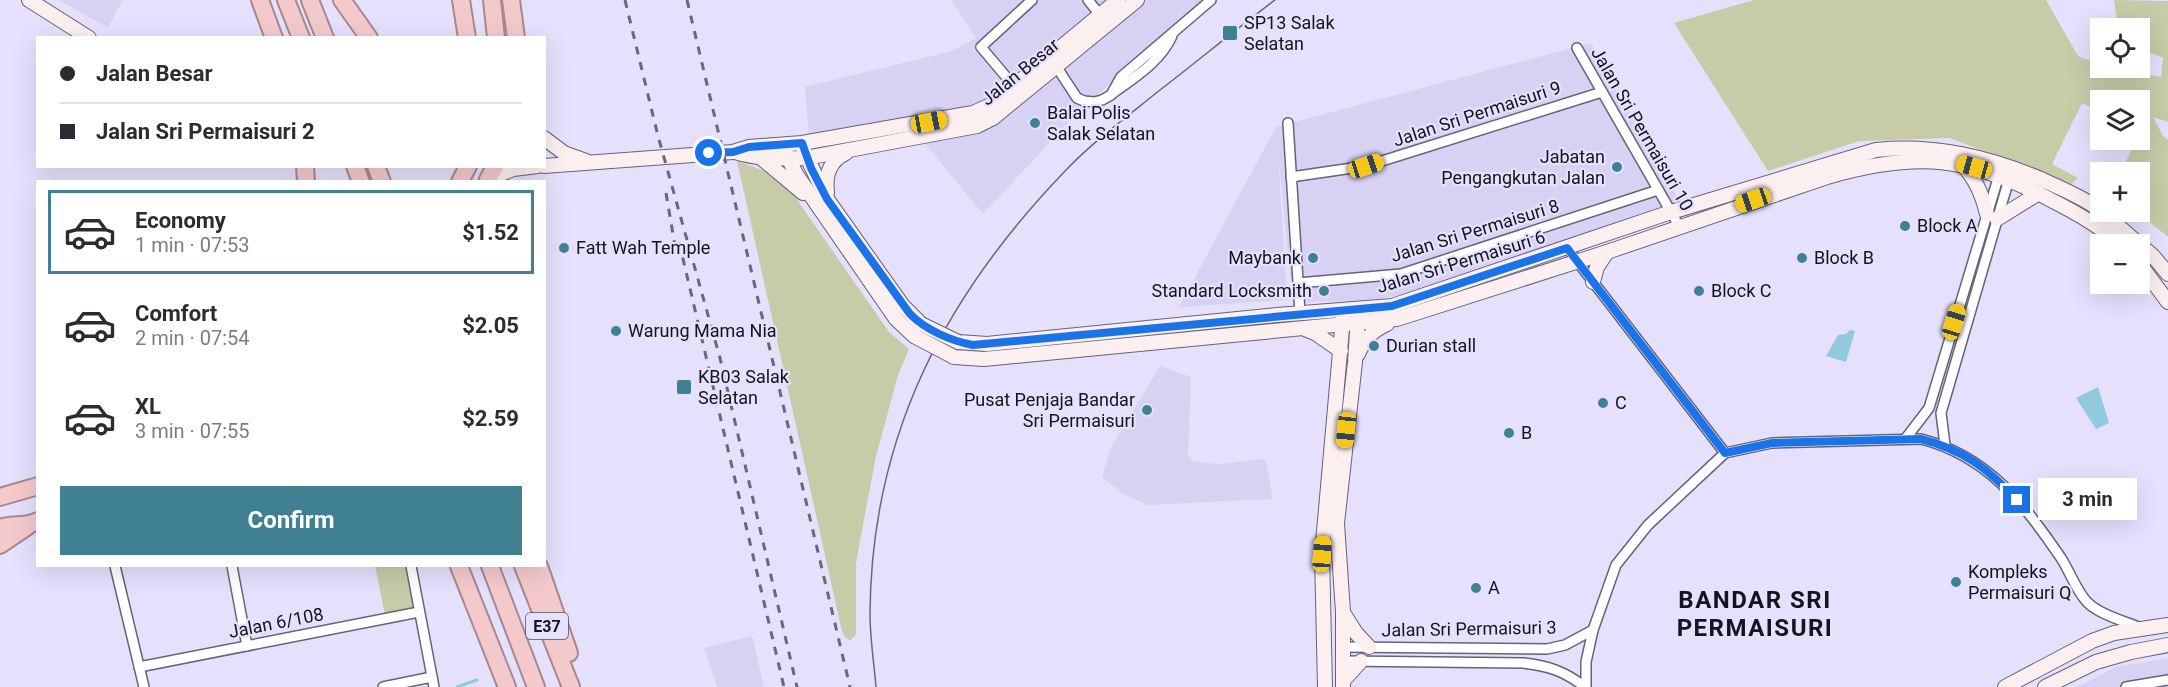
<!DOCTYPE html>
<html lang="en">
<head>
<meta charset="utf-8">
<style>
	:root { --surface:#fff; --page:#f2f2f3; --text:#2b2b33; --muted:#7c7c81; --line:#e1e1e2; --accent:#3f8193 }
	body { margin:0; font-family:Roboto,sans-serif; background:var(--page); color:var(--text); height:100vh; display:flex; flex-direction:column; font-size:22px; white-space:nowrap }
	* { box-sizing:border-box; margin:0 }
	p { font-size:20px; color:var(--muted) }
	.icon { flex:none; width:33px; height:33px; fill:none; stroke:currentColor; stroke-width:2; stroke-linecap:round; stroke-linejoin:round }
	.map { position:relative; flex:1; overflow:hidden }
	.drawer { position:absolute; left:36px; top:180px; width:510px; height:387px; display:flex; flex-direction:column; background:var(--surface); border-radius:0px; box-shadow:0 6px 24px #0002 }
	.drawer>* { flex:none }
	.top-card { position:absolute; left:36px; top:36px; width:510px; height:132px; border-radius:0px; box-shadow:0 6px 24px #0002; display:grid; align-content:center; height:132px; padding:0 24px; background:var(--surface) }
	.controls { position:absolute; left:2090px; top:18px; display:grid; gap:12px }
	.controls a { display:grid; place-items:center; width:60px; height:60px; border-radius:0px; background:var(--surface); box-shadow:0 6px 24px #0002; font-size:30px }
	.end { position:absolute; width:27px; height:27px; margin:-14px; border:8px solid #1a73e8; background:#fff; box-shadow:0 0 0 3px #fff }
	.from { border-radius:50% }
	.bubble { position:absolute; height:42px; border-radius:0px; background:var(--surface); box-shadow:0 6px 24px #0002; font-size:20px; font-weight:700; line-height:42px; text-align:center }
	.car { position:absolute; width:18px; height:36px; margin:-18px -9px; border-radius:8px; box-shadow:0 0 4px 2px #0007; background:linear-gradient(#f5c518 24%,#345 0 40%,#f5c518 0 76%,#345 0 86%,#f5c518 0) }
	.top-card b { display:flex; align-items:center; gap:21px; height:57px; font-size:22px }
	.top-card b+b { border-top:2px solid var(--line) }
	.top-card i { width:15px; height:15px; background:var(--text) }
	ul { padding:10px 0 0; list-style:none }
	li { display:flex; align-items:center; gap:18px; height:84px; margin:0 12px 9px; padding:0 12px; border:3px solid transparent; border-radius:0px }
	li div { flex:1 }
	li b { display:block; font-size:22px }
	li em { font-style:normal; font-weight:700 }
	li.current { border-color:var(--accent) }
	li>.icon { width:54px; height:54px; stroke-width:1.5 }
	.action { display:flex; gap:12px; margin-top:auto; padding:12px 24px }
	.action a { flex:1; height:69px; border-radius:0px; background:var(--accent); color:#fff; font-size:24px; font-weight:700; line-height:69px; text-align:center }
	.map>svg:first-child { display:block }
	.built { fill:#d7d1f3 }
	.green { fill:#c6cba8 }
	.water { fill:#91c9dd }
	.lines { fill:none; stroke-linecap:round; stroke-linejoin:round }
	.stream { stroke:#91c9dd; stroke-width:3 }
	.street-casing { stroke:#67627a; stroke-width:12 }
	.secondary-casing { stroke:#67627a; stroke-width:16 }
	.highway-casing { stroke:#a6898f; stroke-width:20 }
	.street { stroke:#fff; stroke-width:9 }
	.secondary { stroke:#fceff0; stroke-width:14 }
	.highway { stroke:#f4c9cc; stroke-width:16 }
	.tram { stroke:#6b6779; stroke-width:1.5 }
	.rail { stroke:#6b6779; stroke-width:3; stroke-dasharray:8 8; stroke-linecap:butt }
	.secondary-bridge-casing { stroke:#67627a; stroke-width:16; stroke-linecap:butt }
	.secondary-bridge { stroke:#fceff0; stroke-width:14 }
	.route { stroke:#1a73e8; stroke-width:8 }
	.poi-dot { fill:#3f8193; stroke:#e5e0fc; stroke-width:2 }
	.labels { text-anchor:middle; stroke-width:4.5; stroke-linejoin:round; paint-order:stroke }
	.shield { fill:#e5e0fc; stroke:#535060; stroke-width:1.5 }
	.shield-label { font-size:16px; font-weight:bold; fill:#15131d }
	.poi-label { font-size:18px; fill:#15131d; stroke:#e5e0fc; text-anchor:start }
	.street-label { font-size:18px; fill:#15131d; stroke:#e5e0fc }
	.district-label { font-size:24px; font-weight:bold; letter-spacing:1.5px; fill:#15131d; stroke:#e5e0fc }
</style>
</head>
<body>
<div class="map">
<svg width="2168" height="687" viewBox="0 0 2168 687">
	<rect width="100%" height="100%" fill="#e5e0fc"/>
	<g class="built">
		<path d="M59 0H120L122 1 108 28Z"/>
		<path d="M951 0H1207L1079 111 983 214 928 147 915 121 809 138 805 87 952 51 976 38Z"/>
		<path d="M1591 43 1681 204 1400 295 1361 301 1293 302 1278 153 1287 300 1179 307 1276 127Z"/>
		<path d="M1160 366 1191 377 1188 456 1194 462 1218 464 1263 459 1266 462 1273 499 1148 505 1126 495 1102 478 1110 449Z"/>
		<path d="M752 636 764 687H717L704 648Z"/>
		<path d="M2168 658V687H2077L2116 667Z"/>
	</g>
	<g class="green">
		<path d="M1754 0H2046L2078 56 2100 65V68H2113L2161 77 2163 58 2139 48V28H2118L2114 0 2168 1V122L2153 117 2163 136 2168 140V237L2137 212H2139V172H2120L2137 140H2139V100H2100V112L2082 103 2052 164 2078 178 2070 185 1950 138 1859 141 1768 171 1674 23Z"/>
		<path d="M737 161 773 174 793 194 889 332 909 349 898 375 876 456 862 530 856 563V634L850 641 844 636 841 627Z"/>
		<path d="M375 566H405L414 609 385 615Z"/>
	</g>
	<g class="water">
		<path d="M1850 330 1855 331 1846 362 1826 356 1838 335 1846 334Z"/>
		<path d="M2098 387 2109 423 2096 429 2076 398Z"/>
	</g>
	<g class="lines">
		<path class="stream" d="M457 687 477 680"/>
		<defs>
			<g id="street">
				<path d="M1088 0 1100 15"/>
				<path d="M1577 48 1679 226"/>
				<path d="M1056 66 1077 98 1084 101 1094 102 1102 100 1111 95 1121 77 1211 0"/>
				<path d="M1013 85 981 47 1032 0"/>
				<path d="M1112 94C1135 77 1160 62 1172 36"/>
				<path d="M1288 123 1300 313"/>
				<path d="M1291 177 1366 166 1602 92"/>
				<path d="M1567 248 1725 453"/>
				<path d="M1298 283 1401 274 1658 190"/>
				<path d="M1906 438 1929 408 1999 175"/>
				<path d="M1945 445 1941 413 2009 179"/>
				<path d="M115 566 144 687"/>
				<path d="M232 566 247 646"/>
				<path d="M411 566 434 687"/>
				<path d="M1343 647 1547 649 1565 645 1593 630"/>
				<path d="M1343 661 1523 663C1549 666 1564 671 1585 687"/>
				<path d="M139 667 419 612"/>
				<path d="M383 687 432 677"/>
				<path d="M1586 687V662L1593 630 1616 565 1648 525 1725 453 1772 443 1921 439C1988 456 2024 504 2061 558 2070 572 2076 590 2087 602 2100 615 2124 621 2141 628"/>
				<path d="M2126 687 2168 680"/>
			</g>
			<g id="secondary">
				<path d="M29 0 89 38"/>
				<path d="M544 138 564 153 586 161"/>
				<path d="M804 151 827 199 903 306 921 324"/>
				<path d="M735 152C758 159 782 159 806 158L977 126 993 118 1137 0"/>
				<path d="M786 153 796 174 896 319 914 336"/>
				<path d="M760 157 803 193"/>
				<path d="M1962 164C1976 180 1982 194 1987 214"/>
				<path d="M544 166 733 152 749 147 802 143 973 113 991 105 1118 0"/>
				<path d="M487 180 513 169 538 166"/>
				<path d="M827 193C825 175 829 161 846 153"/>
				<path d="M2102 212 2153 256 2168 274"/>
				<path d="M1997 219 2039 193"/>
				<path d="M2139 263 2168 302"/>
				<path d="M1593 282 1597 267 1607 252"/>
				<path d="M1305 329 1315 333 1341 351"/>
				<path d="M958 342 987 344 1277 315 1392 306 1671 212 1876 150C1935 144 1989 157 2043 180 2062 189 2083 197 2100 210"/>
				<path d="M1358 354C1365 338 1372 331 1387 324"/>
				<path d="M954 357 984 359 1397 319 1607 252 1827 177C1917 151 1969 156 2051 200 2075 212 2100 226 2120 244"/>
				<path d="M1344 614 1356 633 1369 647"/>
				<path d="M1343 681 1361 661"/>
				<path d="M1325 687 1322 554 1343 318"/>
				<path d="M1343 687V612L1337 523 1355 362 1358 316"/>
				<path d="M2005 687 2092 641 2114 633 2168 625"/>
				<path d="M2045 687 2096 662 2131 652 2168 645"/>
			</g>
			<g id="highway">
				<path d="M260 0 274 38"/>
				<path d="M286 0 301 38"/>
				<path d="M310 0 325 38"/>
				<path d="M342 0 369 38"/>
				<path d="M461 0 467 38"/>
				<path d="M492 0 496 38"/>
				<path d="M511 0 516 38"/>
				<path d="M305 166 306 182"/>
				<path d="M355 166 361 182"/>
				<path d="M376 166 382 182"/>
				<path d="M460 182 468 166"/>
				<path d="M487 182 495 166"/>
				<path d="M0 497 38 486"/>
				<path d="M0 528C13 523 23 528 38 521"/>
				<path d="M0 545 28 526"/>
				<path d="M459 566 507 687"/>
				<path d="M490 566 536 687"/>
				<path d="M523 566 571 687"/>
				<path d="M539 566 569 653"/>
			</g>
		</defs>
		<use href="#street" class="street-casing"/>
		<use href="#secondary" class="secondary-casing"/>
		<use href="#highway" class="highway-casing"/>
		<use href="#street" class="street"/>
		<use href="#secondary" class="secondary"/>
		<use href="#highway" class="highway"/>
		<path class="tram" d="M876 687C874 663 870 638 870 614 871 436 945 295 1067 169 1095 140 1129 115 1160 90 1199 60 1236 29 1275 0"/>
		<g class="rail">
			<path d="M625 0 658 136 720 358 797 687"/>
			<path d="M687 0 850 687"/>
			<path d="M666 193 676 252"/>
			<path d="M679 242 784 687"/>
		</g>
		<defs>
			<g id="secondary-bridge">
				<path d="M921 324 958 342"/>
				<path d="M914 336 954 357"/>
			</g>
		</defs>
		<use href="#secondary-bridge" class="secondary-bridge-casing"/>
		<use href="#secondary-bridge" class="secondary-bridge"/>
	</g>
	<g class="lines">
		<path class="route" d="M709 153 733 152 749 147 802 143 811 168 827 199 910 314C926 330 951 341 973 345L1392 306 1567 248 1725 453 1772 443 1921 439C1964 450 1987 468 2017 500"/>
	</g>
	<g class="poi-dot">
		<rect x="1222" y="25" width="16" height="16" rx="3"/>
		<circle cx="1035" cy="123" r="6"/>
		<circle cx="1617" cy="167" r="6"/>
		<circle cx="1905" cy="226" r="6"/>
		<circle cx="564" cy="248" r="6"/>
		<circle cx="1313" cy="258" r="6"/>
		<circle cx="1802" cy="258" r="6"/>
		<circle cx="1324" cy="291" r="6"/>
		<circle cx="1699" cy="291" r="6"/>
		<circle cx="616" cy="331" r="6"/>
		<circle cx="1374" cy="346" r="6"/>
		<rect x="676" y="379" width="16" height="16" rx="3"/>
		<circle cx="1603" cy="403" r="6"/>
		<circle cx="1147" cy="410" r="6"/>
		<circle cx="1509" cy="433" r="6"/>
		<circle cx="1956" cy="582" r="6"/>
		<circle cx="1476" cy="588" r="6"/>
	</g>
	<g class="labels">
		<rect class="shield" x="526" y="613" width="42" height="26" rx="4.5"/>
		<g class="shield-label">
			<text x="547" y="632">E37</text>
		</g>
		<g class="poi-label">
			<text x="1244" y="29">SP13 Salak<tspan x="1244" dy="21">Selatan</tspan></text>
			<text x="1047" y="119">Balai Polis<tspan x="1047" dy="21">Salak Selatan</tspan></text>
			<text x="1605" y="163" text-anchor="end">Jabatan<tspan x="1605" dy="21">Pengangkutan Jalan</tspan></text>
			<text x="1917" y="232">Block A</text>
			<text x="576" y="254">Fatt Wah Temple</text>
			<text x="1301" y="264" text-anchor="end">Maybank</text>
			<text x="1814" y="264">Block B</text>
			<text x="1312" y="297" text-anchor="end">Standard Locksmith</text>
			<text x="1711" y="297">Block C</text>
			<text x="628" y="337">Warung Mama Nia</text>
			<text x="1386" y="352">Durian stall</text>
			<text x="698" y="383">KB03 Salak<tspan x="698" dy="21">Selatan</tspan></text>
			<text x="1135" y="406" text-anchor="end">Pusat Penjaja Bandar<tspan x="1135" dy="21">Sri Permaisuri</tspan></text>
			<text x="1615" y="409">C</text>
			<text x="1521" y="439">B</text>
			<text x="1968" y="578">Kompleks<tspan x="1968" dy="21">Permaisuri Q</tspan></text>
			<text x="1488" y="594">A</text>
		</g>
		<g class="street-label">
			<text transform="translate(1020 72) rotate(-39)" y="6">Jalan Besar</text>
			<text transform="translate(1477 114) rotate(-18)" y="6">Jalan Sri Permaisuri 9</text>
			<text transform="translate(1642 129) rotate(60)" y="6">Jalan Sri Permaisuri 10</text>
			<text transform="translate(1475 231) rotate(-17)" y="6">Jalan Sri Permaisuri 8</text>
			<text transform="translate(1461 262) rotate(-17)" y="6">Jalan Sri Permaisuri 6</text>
			<text transform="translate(276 623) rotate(-11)" y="6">Jalan 6/108</text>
			<text transform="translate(1469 629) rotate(-1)" y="6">Jalan Sri Permaisuri 3</text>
		</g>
		<g class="district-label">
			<text x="1755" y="608">BANDAR SRI<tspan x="1755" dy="28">PERMAISURI</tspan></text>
		</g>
	</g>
</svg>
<div class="controls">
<a><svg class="icon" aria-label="locate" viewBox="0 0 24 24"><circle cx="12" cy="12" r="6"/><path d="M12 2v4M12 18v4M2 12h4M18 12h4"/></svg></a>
<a><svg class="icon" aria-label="layers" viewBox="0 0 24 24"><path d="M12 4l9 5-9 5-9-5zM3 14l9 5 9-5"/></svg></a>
<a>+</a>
<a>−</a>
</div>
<i class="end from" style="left:709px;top:153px"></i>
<i class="end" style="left:2017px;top:500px"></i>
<div class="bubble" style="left:2038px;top:478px;width:99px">3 min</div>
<i class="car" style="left:929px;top:122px;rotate:79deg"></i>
<i class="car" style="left:1366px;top:166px;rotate:72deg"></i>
<i class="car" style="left:1974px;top:167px;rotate:285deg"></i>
<i class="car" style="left:1753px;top:200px;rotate:251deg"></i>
<i class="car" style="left:1954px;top:322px;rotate:17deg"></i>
<i class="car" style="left:1346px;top:430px;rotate:186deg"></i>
<i class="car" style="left:1322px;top:554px;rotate:4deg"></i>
<div class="top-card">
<b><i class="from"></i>Jalan Besar</b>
<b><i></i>Jalan Sri Permaisuri 2</b>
</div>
<section class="drawer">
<ul>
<li class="current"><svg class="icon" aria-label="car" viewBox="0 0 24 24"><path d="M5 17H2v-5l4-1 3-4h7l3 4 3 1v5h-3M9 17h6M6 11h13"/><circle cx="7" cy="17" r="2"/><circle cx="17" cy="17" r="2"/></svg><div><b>Economy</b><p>1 min · 07:53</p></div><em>$1.52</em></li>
<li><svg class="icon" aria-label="car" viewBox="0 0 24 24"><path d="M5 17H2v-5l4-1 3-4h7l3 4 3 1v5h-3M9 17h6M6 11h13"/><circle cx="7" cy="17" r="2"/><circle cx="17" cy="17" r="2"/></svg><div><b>Comfort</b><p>2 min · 07:54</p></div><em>$2.05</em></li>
<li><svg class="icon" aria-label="car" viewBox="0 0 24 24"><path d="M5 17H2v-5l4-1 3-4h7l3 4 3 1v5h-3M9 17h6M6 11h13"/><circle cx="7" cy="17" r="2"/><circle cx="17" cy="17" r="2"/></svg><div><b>XL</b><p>3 min · 07:55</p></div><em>$2.59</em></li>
</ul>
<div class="action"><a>Confirm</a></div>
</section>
</div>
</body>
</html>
